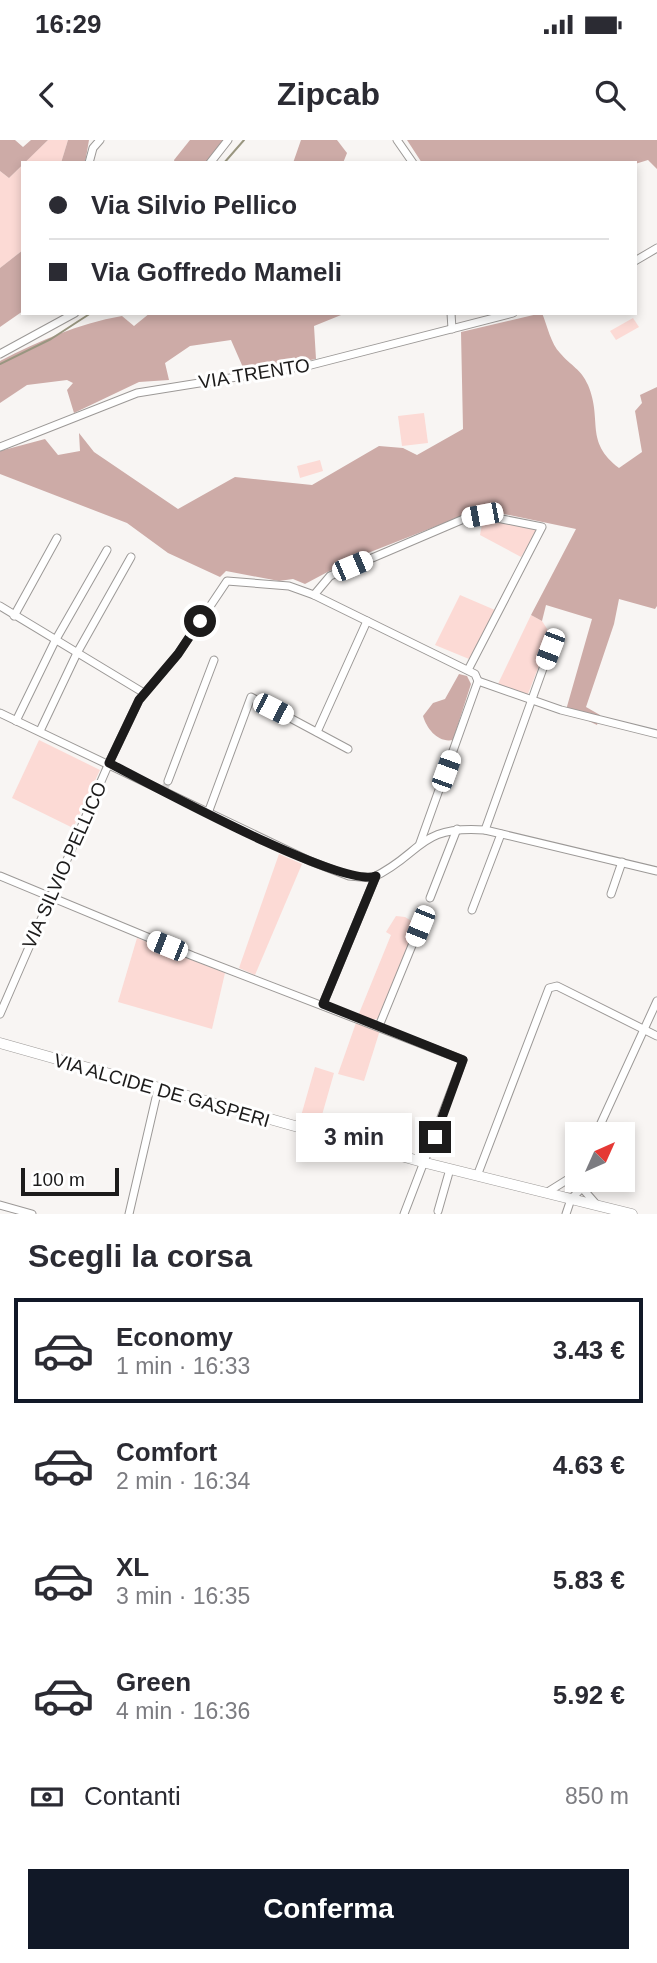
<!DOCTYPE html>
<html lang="it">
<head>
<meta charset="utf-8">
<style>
	:root { --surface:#fff; --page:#f7f7f7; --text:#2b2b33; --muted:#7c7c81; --line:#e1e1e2; --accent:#111827 }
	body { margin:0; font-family:Arial,sans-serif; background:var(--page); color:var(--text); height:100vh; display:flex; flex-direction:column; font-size:26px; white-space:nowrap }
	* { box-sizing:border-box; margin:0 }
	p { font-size:23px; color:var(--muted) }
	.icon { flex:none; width:38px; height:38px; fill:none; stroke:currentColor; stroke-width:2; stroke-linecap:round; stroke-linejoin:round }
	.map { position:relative; height:1074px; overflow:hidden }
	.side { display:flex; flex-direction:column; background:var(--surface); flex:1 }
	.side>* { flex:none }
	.banner { position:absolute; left:21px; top:21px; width:616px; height:154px; border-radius:0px; box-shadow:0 4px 10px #0003; display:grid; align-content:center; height:154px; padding:0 28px; background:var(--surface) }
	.needle { width:46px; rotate:45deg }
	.controls { position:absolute; left:565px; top:982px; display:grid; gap:14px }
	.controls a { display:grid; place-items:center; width:70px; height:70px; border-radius:0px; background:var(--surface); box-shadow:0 4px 10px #0003; font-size:35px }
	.scale { position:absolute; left:21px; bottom:18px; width:98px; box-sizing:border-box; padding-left:7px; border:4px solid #1c1b1b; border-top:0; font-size:19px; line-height:24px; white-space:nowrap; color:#1c1b1b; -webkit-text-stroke:5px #fff; paint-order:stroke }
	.end { position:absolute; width:32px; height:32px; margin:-16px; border:9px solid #1c1b1b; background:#fff; box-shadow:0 0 0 4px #fff }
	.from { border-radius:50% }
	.bubble { position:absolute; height:49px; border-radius:0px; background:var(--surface); box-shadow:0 4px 10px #0003; font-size:23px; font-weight:700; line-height:49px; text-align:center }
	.car { position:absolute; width:21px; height:42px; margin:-21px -10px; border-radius:9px; box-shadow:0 0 5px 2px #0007; background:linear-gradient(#fff 24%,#345 0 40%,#fff 0 76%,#345 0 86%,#fff 0) }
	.banner b { display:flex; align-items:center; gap:24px; height:66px; font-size:26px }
	.banner b+b { border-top:2px solid var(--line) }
	.banner i { width:18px; height:18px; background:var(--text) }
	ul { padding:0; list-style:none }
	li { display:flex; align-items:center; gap:21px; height:105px; margin:0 14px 10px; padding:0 14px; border:4px solid transparent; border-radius:0px }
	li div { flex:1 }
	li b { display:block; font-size:26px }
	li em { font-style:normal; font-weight:700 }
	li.current { border-color:var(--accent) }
	li>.icon { width:63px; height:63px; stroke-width:1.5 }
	h2 { padding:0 28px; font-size:32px; line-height:84px }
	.pay { display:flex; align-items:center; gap:18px; height:77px; padding:0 28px; font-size:26px }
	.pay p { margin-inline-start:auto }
	.cta { display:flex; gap:14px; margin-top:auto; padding:14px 28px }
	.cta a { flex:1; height:80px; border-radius:0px; background:var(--accent); color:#fff; font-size:28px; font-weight:700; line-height:80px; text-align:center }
	.status { display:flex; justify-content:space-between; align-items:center; height:49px; padding:0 35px; background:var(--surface); direction:ltr }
	.status svg { height:19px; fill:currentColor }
	header { display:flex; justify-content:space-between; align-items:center; height:91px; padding:0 28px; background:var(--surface); font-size:32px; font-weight:700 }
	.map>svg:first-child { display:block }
	.green { fill:#fcdad5 }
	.forest { fill:#cdaba7 }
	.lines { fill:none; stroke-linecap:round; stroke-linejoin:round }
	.stream { stroke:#999680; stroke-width:2 }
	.minor-tunnel { stroke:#d7d4d3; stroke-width:7; stroke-dasharray:7 3.5; stroke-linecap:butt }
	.minor-casing { stroke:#9c9997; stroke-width:9 }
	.secondary-casing { stroke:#9c9997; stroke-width:11 }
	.minor { stroke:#fff; stroke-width:7 }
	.secondary { stroke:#fff; stroke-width:10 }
	.route { stroke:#1c1b1b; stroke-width:9 }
	.labels { text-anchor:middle; stroke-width:6; stroke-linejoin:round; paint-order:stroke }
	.street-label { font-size:19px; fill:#1c1b1b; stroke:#fff }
</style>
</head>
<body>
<div class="status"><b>16:29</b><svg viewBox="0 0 49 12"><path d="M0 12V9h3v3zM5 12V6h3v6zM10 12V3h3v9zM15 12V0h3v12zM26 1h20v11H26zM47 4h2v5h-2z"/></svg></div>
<header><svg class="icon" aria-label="back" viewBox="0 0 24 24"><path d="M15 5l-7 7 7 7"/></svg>Zipcab<svg class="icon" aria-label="search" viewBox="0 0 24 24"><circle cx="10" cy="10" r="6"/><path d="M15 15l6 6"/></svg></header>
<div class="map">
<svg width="657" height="1074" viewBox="0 0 657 1074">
	<rect width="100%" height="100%" fill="#f8f5f3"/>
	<g class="green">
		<path d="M48 0H68L61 23H24Z"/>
		<path d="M23 24V110L0 128V31L9 38Z"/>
		<path d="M633 178 639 187 616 200 610 191Z"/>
		<path d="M424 273 428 303 402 306 398 276Z"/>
		<path d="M320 320 323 331 300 338 297 326Z"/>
		<path d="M483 379 533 388 538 390 521 417 480 395Z"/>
		<path d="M460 455 495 470 469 519 435 505Z"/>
		<path d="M531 475 542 481 551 495 528 554 497 546Z"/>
		<path d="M39 600 100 630 73 688 12 658Z"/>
		<path d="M279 714 302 724 255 835 239 828Z"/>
		<path d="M396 776 405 777 413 782 414 794 379 878 373 880 358 876 391 795 386 792Z"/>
		<path d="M137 798 225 833 212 889 118 862Z"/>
		<path d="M357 880 380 890 364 941 338 934Z"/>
		<path d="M315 927 334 933 318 989 299 983Z"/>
	</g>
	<g class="forest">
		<path d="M0 0H15L23 7 31 0H48L9 38 0 31Z"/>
		<path d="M68 0H89L85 23H61Z"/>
		<path d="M190 0H223L206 23H175L174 20Z"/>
		<path d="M301 0H337L347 13 343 23H293Z"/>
		<path d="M407 0H657V29L648 20 635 24 422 23Z"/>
		<path d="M23 110V171L0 187V128Z"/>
		<path d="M150 173H346L314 186 316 219 245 232 231 200 190 206 165 223 169 240 139 242 74 273 67 250 73 243 67 240 27 245 0 263V221C41 200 77 184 122 176L134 186Z"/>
		<path d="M542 173C547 185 551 204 560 213 571 226 581 229 588 245 603 281 584 301 619 328L642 312 635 271 642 263 640 255 657 247V466L655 469 619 459 614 484 586 567 600 575 597 585 566 570 592 479 546 465 542 481 531 475 576 389 480 369 350 420 305 444 293 439 279 441 226 431 220 437 168 413 127 383 0 334V311L45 299 58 315 80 311 79 293 94 312 178 369 235 337 312 345 379 306 403 308 417 315 463 289 461 192Z"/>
		<path d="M459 534 467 536 471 544 453 600C438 603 427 589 423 576L433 563 445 559Z"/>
	</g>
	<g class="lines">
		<g class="stream">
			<path d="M224 23 244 0"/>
			<path d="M0 224 51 199 91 173"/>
		</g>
		<path class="minor-tunnel" d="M165 648 168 641"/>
		<defs>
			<g id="minor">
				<path d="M397 0 413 23"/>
				<path d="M89 23 93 8 100 0"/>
				<path d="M210 23 228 0"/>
				<path d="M635 121 657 108"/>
				<path d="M451 173 452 189"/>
				<path d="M0 214 75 173"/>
				<path d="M0 307 137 253 311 225 513 173"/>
				<path d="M314 455 330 436 466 378 482 375 542 387 468 530"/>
				<path d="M0 466 144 553"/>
				<path d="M14 476 57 398"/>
				<path d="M478 541 561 570 657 594"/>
				<path d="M0 573 310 721 349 736 372 738C423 714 417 685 485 690L657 731"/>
				<path d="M16 581 55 501 107 410"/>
				<path d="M40 591 77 513 131 417"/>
				<path d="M317 592 367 481"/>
				<path d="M168 641 214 520"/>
				<path d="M208 673 251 557 348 609"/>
				<path d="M485 690 550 509"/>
				<path d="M0 736 193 816 463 920 404 1074"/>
				<path d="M611 754 622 722"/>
				<path d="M430 758 457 689"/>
				<path d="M472 770 501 694"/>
				<path d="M323 864 376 736"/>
				<path d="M0 874 109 623 139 560 178 514 227 441 289 446 314 455 475 534 478 541 420 703"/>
				<path d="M379 886 420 786"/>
				<path d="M596 994 657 861"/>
				<path d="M477 1036 549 848 557 846 657 896"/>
				<path d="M580 1040 582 1048 596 1064"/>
				<path d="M546 1053 578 1033"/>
				<path d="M0 1065 32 1074"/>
				<path d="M438 1071 450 1029"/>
				<path d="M129 1074 158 949"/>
				<path d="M566 1074 571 1059 582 1048"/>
			</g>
			<path id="secondary" d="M0 903 426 1023 632 1074"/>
		</defs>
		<use href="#minor" class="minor-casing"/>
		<use href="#secondary" class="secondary-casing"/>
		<use href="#minor" class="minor"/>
		<use href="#secondary" class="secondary"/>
	</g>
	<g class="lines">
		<path class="route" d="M200 481 178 514 139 560 109 623C150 644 342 749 376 736L323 864 463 920 435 997"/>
	</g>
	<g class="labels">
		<g class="street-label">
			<text transform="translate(254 233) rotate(-9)" y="7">VIA TRENTO</text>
			<text transform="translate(64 725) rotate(-66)" y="7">VIA SILVIO PELLICO</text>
			<text transform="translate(162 950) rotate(16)" y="7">VIA ALCIDE DE GASPERI</text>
		</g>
	</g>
</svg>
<div class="controls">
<a><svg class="needle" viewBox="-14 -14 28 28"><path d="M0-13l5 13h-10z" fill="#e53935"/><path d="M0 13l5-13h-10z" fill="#7c7c81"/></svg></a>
</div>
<div class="scale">100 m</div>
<i class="end from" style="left:200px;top:481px"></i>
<i class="end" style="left:435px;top:997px"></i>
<div class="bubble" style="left:296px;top:973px;width:116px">3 min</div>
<i class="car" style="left:482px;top:375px;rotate:259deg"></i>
<i class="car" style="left:352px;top:426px;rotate:67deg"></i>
<i class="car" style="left:550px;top:509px;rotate:201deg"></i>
<i class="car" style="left:273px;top:569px;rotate:117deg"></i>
<i class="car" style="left:446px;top:631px;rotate:20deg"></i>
<i class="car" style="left:420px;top:786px;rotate:202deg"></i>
<i class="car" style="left:167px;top:806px;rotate:292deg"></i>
<div class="banner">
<b><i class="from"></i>Via Silvio Pellico</b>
<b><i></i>Via Goffredo Mameli</b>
</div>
</div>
<section class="side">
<h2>Scegli la corsa</h2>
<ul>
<li class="current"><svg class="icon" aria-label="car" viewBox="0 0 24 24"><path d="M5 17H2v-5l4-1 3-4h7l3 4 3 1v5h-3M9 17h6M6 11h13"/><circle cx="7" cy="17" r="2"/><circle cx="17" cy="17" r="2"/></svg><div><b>Economy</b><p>1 min · 16:33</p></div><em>3.43 €</em></li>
<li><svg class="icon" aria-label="car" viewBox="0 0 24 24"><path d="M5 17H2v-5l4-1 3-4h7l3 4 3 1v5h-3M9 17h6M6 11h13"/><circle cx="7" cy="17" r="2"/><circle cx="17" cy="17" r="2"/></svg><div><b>Comfort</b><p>2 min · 16:34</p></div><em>4.63 €</em></li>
<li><svg class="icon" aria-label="car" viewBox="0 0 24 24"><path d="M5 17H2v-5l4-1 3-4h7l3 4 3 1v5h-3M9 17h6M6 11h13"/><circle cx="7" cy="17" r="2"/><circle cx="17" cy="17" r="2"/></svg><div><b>XL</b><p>3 min · 16:35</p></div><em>5.83 €</em></li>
<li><svg class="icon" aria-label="car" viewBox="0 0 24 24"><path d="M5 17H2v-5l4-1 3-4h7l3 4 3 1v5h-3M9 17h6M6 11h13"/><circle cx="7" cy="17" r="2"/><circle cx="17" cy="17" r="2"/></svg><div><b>Green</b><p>4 min · 16:36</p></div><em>5.92 €</em></li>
</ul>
<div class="pay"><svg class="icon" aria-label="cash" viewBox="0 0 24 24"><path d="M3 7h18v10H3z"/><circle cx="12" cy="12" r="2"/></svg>Contanti<p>850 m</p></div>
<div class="cta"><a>Conferma</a></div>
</section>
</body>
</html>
